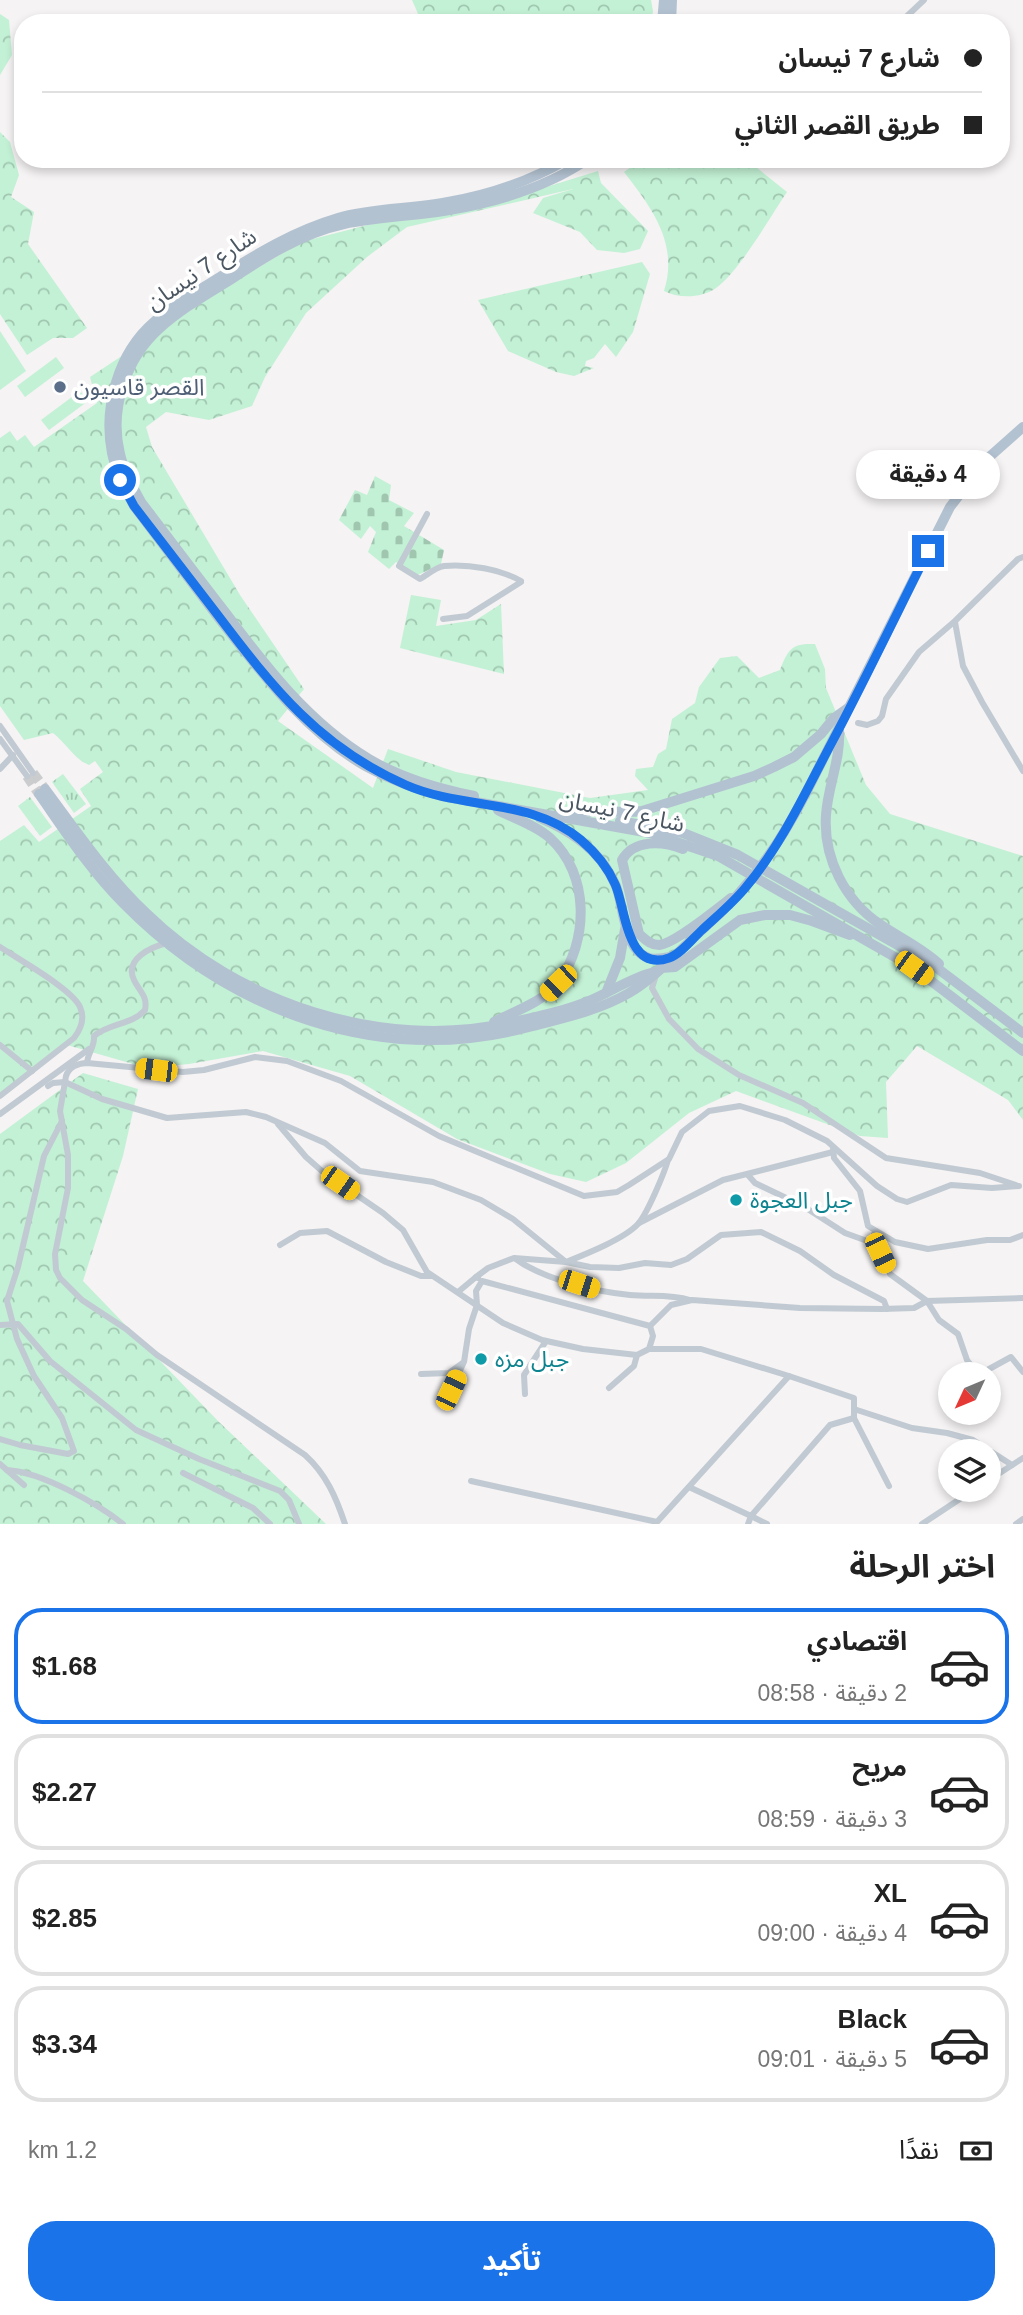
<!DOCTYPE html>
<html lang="ar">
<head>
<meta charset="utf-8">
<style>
	:root { --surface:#fff; --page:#f2f2f2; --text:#222; --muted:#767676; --line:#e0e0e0; --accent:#1a73e8 }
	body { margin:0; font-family:Arial,"Noto Sans Arabic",sans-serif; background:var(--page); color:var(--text); direction:rtl; height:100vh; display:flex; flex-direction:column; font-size:26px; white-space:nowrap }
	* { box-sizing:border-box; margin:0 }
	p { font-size:23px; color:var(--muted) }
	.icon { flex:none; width:38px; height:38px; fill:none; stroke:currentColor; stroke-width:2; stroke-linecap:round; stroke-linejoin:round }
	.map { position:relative; height:1524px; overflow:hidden; direction:ltr }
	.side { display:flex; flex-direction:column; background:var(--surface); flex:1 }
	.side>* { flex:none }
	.top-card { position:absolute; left:14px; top:14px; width:996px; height:154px; border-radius:28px; box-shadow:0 4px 10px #0003; direction:rtl; display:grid; align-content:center; height:154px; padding:0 28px; background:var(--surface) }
	.needle { width:46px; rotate:226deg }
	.buttons { position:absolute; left:938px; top:1362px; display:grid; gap:14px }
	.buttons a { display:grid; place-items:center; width:63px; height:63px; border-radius:50%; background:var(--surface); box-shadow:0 4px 10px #0003; font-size:35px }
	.end { position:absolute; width:32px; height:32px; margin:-16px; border:9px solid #1a73e8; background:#fff; box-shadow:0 0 0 4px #fff }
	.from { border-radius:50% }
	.bubble { position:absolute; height:49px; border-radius:24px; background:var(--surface); box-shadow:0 4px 10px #0003; font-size:23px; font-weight:700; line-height:49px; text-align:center; direction:rtl }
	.car { position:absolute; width:21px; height:42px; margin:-21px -10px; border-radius:9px; box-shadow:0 0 5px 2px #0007; background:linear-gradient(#f5c518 24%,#345 0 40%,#f5c518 0 76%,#345 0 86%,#f5c518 0) }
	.top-card b { display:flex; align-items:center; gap:24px; height:66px; font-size:26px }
	.top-card b+b { border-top:2px solid var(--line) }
	.top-card i { width:18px; height:18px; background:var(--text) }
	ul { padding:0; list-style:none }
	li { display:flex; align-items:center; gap:21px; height:116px; margin:0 14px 10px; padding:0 14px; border:4px solid var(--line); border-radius:28px }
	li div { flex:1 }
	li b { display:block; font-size:26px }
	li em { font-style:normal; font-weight:700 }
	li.active { border-color:var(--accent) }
	li>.icon { width:63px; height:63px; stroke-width:1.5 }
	h2 { padding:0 28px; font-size:32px; line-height:84px }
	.pay { display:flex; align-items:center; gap:18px; height:77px; padding:0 28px; font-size:26px }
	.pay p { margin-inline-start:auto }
	.primary-button { display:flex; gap:14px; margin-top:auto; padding:14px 28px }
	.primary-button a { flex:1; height:80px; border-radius:28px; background:var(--accent); color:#fff; font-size:28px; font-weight:700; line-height:80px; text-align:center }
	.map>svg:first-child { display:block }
	.grass { fill:#c3f1d5 }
	.forest { fill:url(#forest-crowns) }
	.cemetery { fill:url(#cemetery-stones) }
	.park { fill:url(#park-tufts) }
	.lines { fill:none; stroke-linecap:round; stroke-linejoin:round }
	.primary-tunnel { stroke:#caccce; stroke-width:10; stroke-dasharray:10 5; stroke-linecap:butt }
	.street { stroke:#c1cad2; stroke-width:6 }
	.primary { stroke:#b3c2d1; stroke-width:10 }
	.primary-bridge { stroke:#b3c2d1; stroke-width:10 }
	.route { stroke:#1a73e8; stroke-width:9 }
	.service-dot { fill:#5c6f8a; stroke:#fff; stroke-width:2.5 }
	.culture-dot { fill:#0f9aa8; stroke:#fff; stroke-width:2.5 }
	.labels { text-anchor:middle; stroke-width:7; stroke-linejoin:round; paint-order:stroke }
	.street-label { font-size:23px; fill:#4a5661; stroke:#fff }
	.service-label { font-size:23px; fill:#4e5e75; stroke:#fff; text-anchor:start }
	.culture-label { font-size:23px; fill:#0d838f; stroke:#fff; text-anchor:start }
</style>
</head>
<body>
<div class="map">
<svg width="1023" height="1524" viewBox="0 0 1023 1524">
	<defs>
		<pattern id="forest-crowns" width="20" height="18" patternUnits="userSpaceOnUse" patternTransform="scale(1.75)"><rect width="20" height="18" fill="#c3f1d5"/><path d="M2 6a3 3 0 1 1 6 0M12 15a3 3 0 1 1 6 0" fill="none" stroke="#a0c6b0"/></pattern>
		<pattern id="cemetery-stones" width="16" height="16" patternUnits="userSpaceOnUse" patternTransform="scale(1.75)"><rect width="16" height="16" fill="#c3f1d5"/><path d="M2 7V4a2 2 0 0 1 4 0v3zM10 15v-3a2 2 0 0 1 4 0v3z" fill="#a0c6b0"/></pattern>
		<pattern id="park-tufts" width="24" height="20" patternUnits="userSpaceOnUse" patternTransform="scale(1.75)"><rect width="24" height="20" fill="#c3f1d5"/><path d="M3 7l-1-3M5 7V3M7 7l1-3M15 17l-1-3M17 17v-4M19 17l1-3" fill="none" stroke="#a0c6b0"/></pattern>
	</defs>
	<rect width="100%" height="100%" fill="#f5f3f3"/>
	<g class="grass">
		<path d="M0 331 26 371 0 390Z"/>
		<path d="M56 357 64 368 25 397 17 386Z"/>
		<path d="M80 391 88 401 49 430 41 420Z"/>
	</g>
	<g class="forest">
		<path d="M412 0H651L653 11 651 23H422Z"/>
		<path d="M0 14 9 20 12 55 0 75Z"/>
		<path d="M0 132 10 142 19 175 11 197 34 212 28 244 87 328 73 338H53L27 355 0 314Z"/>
		<path d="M642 159H746L787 192C770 217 739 272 716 288 702 298 679 299 664 291 679 244 652 208 624 172Z"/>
		<path d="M598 171 601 183 648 231 640 249 624 253 597 250 580 232 533 213 543 198 573 189 407 227 367 257 306 313 265 377 252 406 209 420 166 412 146 427 152 447 240 595 304 689 278 721 373 788 388 749 456 772 590 798 648 790 635 776 636 769 653 767 658 754 666 749 672 719 695 703 699 687 720 658 737 656 759 678 780 670C788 649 792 643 815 644L825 669 826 688 866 785 890 814 1023 856V1120L1008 1100 917 1046 886 1082 888 1138 860 1136 736 1091 689 1113 626 1163 586 1182 550 1174 457 1139 350 1076 263 1051 189 1064 147 1068 67 1045 0 1096V841L24 825 39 842 91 806 80 789 103 772 95 761 89 765C74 759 66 743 53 733L24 740 0 706V438L10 431 17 441 25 435 34 447 97 403 90 377 223 289 301 242 395 218 543 188Z"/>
		<path d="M642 262 650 274 633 332 616 357 605 344 594 358 586 361 585 366 594 368 574 376 556 372 508 351 478 300Z"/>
		<path d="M411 595 441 600 436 626 476 620 501 604 504 674 400 648Z"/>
		<path d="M83 1073 138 1089 123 1156 83 1281 218 1421 326 1524H0V1134Z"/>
	</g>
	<path class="cemetery" d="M375 476 391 485 389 500 414 513 404 526 444 550 441 564 418 575 396 562 389 569 368 552 376 532 370 526 361 539 339 520 355 490 367 495Z"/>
	<g class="park">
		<path d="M63 774 86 804 74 813 52 782Z"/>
		<path d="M30 797 52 827 40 836 18 806Z"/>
	</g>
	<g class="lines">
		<g class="primary-tunnel">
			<path d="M33 773 45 789"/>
			<path d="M27 776 39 794"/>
		</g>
		<g class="street">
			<path d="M885 23 906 17 924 0"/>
			<path d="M427 514 399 566 420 579C427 575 436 567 444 566 469 564 500 569 521 581"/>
			<path d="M443 619 467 616 521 582"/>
			<path d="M955 622 963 666 982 702 1023 771"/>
			<path d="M858 723 867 725 878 721 882 716 886 699 919 652 955 621 1018 559 1023 557"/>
			<path d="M0 726 33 773"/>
			<path d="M0 739 27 776"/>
			<path d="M0 769 13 755"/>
			<path d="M0 947C18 959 72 989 80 1007 85 1018 81 1029 74 1038L0 1096"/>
			<path d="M657 972 652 988 669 1019 698 1049 739 1075 803 1103 886 1158 980 1173 1016 1185"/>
			<path d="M0 1045 32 1071"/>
			<path d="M87 1063C88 1052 95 1047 94 1036 109 1023 132 1025 145 1010 148 996 139 991 134 980 124 959 151 947 167 943"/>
			<path d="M48 1086 53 1083 65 1082 102 1099 167 1118 246 1112 266 1117 325 1143 360 1171 433 1182 481 1200 513 1219 566 1262C586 1254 624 1239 638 1224 647 1214 664 1174 668 1160"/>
			<path d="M0 1114 89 1049"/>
			<path d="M278 1124 306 1157 323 1172 383 1213 403 1230 427 1272 503 1323 542 1340 583 1349 637 1355 649 1349 653 1336 650 1326 482 1281 476 1291 477 1305 469 1329 464 1362 449 1373 421 1374"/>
			<path d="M833 1147 834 1158 860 1191 868 1226 895 1242 928 1249 987 1240H1010L1023 1235"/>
			<path d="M748 1175 755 1183 803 1206 845 1233 870 1242 876 1231"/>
			<path d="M639 1223 723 1180 833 1152"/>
			<path d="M870 1242 880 1253 890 1274 927 1301 1023 1298"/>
			<path d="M280 1245 300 1233 327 1231 386 1262 421 1276H431"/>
			<path d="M516 1259C542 1279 598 1292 630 1295 651 1297 670 1294 690 1300"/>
			<path d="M476 1277 488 1268 514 1258 566 1262 590 1267 619 1268 645 1263 671 1265 687 1259 721 1235 761 1232 800 1251 834 1275 884 1301 887 1309"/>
			<path d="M458 1292 476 1277 478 1278"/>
			<path d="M0 1325 18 1324 50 1361 136 1430 199 1459 280 1491 289 1500 299 1524"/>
			<path d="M650 1326 671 1305 692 1300 800 1308 882 1309 914 1308 927 1301 939 1320 958 1334 967 1360 978 1374"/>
			<path d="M980 1374 1011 1357 1023 1372"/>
			<path d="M789 1376 854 1398V1418L889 1486"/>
			<path d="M609 1388 634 1366 637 1355"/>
			<path d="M451 1390 463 1364"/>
			<path d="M525 1394 524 1375 546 1341"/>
			<path d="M854 1409 912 1428 947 1433 973 1440 1012 1465"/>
			<path d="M0 1439 20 1445 68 1454 74 1451 62 1418 34 1376 17 1339 7 1301 18 1267 44 1156 62 1121"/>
			<path d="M0 1464 24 1485"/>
			<path d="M7 1470C41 1472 97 1503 123 1524"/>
			<path d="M183 1473 253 1508 270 1524"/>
			<path d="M989 1480 1023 1458"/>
			<path d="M471 1481 657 1522 789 1376 701 1349H649"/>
			<path d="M689 1487 751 1516 830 1425 854 1418"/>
			<path d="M345 1524C336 1497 326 1474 305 1455L157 1355 126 1329 82 1300 60 1278 56 1270 55 1254 68 1188V1155L60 1111 66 1076C69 1067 78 1063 87 1063L183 1072 204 1070 255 1057 287 1061 341 1081 439 1136 584 1196 617 1192 629 1185 669 1159 682 1132 709 1111 740 1106 785 1120 827 1141 877 1186 897 1199 907 1202 951 1185 992 1188 1019 1186"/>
			<path d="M748 1524 751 1516 767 1524"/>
			<path d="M922 1524 975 1489"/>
			<path d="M1016 1524 1023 1519"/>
		</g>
		<g class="primary">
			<path d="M662 23 664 0"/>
			<path d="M671 23 672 0"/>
			<path d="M568 159C532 180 489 195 448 202 414 209 371 208 338 218 294 231 258 253 220 277 198 291 174 304 154 322 118 353 103 407 112 453 116 472 125 489 134 506 162 543 190 580 218 617 261 672 305 732 367 767 391 780 416 789 442 796L650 833 718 856 914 968 1023 1051"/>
			<path d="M839 730C841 759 828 785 826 815 823 858 845 901 881 925 900 938 922 948 939 964"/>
			<path d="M45 789C77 832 107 876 146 913 238 1003 381 1051 509 1023 536 1017 565 1011 591 1000 612 991 631 978 654 972"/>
			<path d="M808 789 950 507 987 459 1023 427"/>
			<path d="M39 794C65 831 90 870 123 903 229 1011 379 1067 529 1027 563 1018 598 1011 629 993 656 977 681 949 705 927"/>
			<path d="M474 796C437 788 401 778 369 759 309 723 266 667 225 612 197 576 169 539 141 502 132 486 124 471 120 454 109 409 126 358 160 328 181 309 206 295 230 280 265 257 302 233 344 224 378 217 415 216 449 210 496 202 549 186 588 159"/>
			<path d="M573 814C595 808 619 814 642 811L754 776 774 767 794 757 821 734 834 718 848 708"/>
			<path d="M540 818C566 829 589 843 605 866 609 872 613 879 616 886 624 906 623 950 649 958 656 960 663 958 670 957"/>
			<path d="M620 821 683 833 738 855 933 965 1023 1033"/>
			<path d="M683 849C662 841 634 839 622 860L639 934C645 939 650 945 659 945 674 944 717 909 731 898"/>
			<path d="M660 968 675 967 740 920 765 915H790L812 921 850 935"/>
			<path d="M606 993 620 958 625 929"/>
			<path d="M494 1022C515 1011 543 1002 558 983 589 941 590 874 550 838 536 825 515 819 498 810"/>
		</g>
		<path class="primary-bridge" d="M705 927C749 889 782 841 808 789"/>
	</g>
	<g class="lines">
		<path class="route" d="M120 480 134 506C162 542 189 578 217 614 273 688 319 747 406 785 463 810 532 798 581 840 595 852 608 868 615 884 626 908 626 973 669 958 681 954 693 938 702 930 717 916 733 903 746 887 782 844 805 793 831 744 865 680 896 615 928 551"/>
	</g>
	<circle class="service-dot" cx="60" cy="387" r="7"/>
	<g class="culture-dot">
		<circle cx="736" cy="1200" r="7"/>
		<circle cx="481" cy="1359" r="7"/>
	</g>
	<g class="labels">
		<g class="street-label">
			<text transform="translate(201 269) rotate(-34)" y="8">شارع 7 نيسان</text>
			<text transform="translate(622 811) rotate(12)" y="8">شارع 7 نيسان</text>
		</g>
		<g class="service-label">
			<text x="74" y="395">القصر قاسيون</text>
		</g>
		<g class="culture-label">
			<text x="750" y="1208">جبل العجوة</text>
			<text x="495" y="1367">جبل مزه</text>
		</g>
	</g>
</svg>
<div class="buttons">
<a><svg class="needle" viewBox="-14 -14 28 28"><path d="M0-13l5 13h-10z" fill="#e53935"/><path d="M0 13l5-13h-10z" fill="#767676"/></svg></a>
<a><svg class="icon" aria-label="layers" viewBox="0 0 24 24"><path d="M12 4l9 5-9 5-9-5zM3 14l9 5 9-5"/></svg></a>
</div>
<i class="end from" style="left:120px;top:480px"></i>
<i class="end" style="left:928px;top:551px"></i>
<div class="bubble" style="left:856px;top:450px;width:144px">4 دقيقة</div>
<i class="car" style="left:914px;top:968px;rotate:126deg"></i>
<i class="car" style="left:558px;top:983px;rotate:226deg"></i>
<i class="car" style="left:156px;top:1070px;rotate:277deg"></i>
<i class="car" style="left:340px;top:1183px;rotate:125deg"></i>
<i class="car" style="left:880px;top:1253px;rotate:155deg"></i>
<i class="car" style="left:579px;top:1284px;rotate:108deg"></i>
<i class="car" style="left:451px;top:1390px;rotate:25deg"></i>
<div class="top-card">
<b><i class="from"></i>شارع 7 نيسان</b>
<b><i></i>طريق القصر الثاني</b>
</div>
</div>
<section class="side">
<h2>اختر الرحلة</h2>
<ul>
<li class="active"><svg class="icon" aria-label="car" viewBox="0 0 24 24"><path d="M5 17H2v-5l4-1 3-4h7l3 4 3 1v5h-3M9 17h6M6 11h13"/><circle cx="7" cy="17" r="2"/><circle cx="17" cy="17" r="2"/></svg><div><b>اقتصادي</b><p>2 دقيقة · 08:58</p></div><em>$1.68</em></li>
<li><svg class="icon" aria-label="car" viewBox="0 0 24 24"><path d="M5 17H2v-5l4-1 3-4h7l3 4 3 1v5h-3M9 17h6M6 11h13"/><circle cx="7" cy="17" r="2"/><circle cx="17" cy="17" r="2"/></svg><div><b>مريح</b><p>3 دقيقة · 08:59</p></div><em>$2.27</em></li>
<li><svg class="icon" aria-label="car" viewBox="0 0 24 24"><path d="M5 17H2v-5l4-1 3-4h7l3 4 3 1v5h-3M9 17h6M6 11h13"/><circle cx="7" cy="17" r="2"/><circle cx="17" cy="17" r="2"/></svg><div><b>XL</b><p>4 دقيقة · 09:00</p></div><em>$2.85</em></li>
<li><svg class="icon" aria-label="car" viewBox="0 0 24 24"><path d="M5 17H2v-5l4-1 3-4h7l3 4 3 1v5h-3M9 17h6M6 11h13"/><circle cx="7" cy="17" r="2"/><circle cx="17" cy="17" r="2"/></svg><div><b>Black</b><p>5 دقيقة · 09:01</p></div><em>$3.34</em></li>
</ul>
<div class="pay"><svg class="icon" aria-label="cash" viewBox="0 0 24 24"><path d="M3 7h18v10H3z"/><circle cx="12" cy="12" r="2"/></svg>نقدًا<p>1.2 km</p></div>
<div class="primary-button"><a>تأكيد</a></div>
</section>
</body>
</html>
